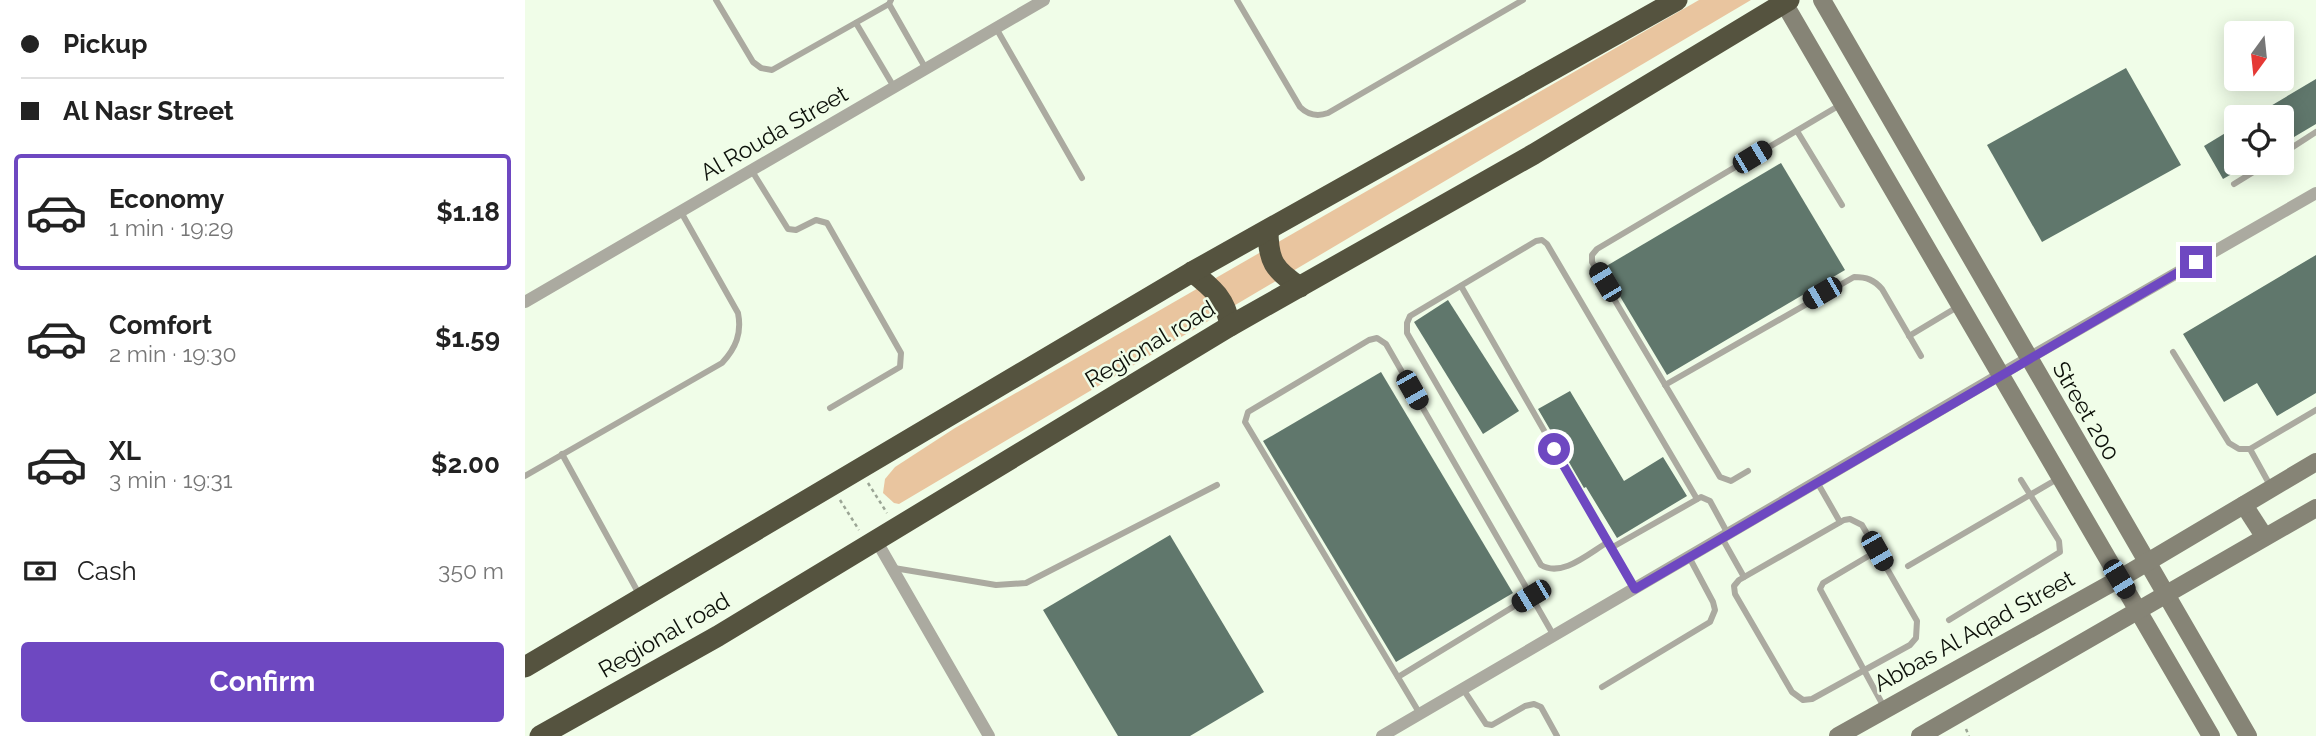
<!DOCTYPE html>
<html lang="en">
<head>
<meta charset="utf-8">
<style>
	:root { --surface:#fff; --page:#f6f6f6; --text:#222; --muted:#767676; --line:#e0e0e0; --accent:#6e48c1 }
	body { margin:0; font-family:Raleway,sans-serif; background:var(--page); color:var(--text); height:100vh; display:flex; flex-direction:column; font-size:26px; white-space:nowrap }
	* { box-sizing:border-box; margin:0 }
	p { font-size:23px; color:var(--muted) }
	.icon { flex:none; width:38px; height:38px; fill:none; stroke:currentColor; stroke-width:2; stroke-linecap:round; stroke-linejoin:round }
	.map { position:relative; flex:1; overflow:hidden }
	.drawer { display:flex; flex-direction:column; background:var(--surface); width:525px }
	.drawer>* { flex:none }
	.guide { display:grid; align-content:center; height:154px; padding:0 21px; background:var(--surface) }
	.needle { width:46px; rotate:195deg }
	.tools { position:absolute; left:1699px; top:21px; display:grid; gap:14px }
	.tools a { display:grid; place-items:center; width:70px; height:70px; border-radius:7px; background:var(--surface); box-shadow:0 4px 18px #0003; font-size:35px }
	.end { position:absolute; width:32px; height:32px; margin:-16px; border:9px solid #6e48c1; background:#fff; box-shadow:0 0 0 4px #fff }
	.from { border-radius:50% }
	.car { position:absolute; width:21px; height:42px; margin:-21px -10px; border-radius:9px; box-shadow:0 0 5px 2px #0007; background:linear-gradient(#222 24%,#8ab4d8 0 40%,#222 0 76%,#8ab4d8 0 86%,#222 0) }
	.guide b { display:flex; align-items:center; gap:24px; height:66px; font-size:26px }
	.guide b+b { border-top:2px solid var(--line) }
	.guide i { width:18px; height:18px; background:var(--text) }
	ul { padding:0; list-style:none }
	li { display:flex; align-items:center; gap:21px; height:116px; margin:0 14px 10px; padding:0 7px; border:4px solid transparent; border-radius:7px }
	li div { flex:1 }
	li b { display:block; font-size:26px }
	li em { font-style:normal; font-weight:700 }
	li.on { border-color:var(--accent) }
	li>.icon { width:63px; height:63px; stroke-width:1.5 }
	.pay { display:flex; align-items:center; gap:18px; height:77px; padding:0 21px; font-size:26px }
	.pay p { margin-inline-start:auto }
	.action { display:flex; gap:14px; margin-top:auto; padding:14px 21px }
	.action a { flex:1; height:80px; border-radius:7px; background:var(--accent); color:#fff; font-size:28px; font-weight:700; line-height:80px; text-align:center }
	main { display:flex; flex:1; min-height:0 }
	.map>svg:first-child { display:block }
	.green { fill:#e9c59f }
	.building { fill:#60776c }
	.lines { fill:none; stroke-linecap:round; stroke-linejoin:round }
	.path { stroke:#9ba595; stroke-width:2.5; stroke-dasharray:3.5 3.5; stroke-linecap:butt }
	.lane { stroke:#abaaa0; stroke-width:6 }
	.street { stroke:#abaaa0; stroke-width:12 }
	.secondary { stroke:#868476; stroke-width:18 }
	.highway { stroke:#55533f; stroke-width:21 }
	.route { stroke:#6e48c1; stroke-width:9 }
	.labels { text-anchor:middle; stroke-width:5; stroke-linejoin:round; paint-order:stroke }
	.street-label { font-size:23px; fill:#0d110a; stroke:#f0fde8 }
</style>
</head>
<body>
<main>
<section class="drawer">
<div class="guide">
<b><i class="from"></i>Pickup</b>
<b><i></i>Al Nasr Street</b>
</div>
<ul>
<li class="on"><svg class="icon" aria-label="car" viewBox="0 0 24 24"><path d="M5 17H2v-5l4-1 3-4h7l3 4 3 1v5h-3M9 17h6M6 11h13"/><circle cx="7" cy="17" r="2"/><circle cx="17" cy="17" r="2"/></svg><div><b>Economy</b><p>1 min · 19:29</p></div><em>$1.18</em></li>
<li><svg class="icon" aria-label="car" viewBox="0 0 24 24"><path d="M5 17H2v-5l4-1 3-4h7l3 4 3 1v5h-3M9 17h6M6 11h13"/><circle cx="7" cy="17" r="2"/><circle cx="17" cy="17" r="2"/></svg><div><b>Comfort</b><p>2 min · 19:30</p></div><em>$1.59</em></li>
<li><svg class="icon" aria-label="car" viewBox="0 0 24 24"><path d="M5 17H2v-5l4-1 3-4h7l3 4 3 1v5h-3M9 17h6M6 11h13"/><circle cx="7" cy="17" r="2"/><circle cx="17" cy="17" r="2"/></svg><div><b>XL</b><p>3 min · 19:31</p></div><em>$2.00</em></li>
</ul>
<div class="pay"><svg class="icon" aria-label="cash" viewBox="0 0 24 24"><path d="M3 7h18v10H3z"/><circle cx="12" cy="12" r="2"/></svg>Cash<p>350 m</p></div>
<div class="action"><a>Confirm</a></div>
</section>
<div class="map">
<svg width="1791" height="736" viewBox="0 0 1791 736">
	<rect width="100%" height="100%" fill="#f0fde8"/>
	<path class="green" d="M1174 0H1226L374 504 369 503 358 493 360 479 370 467 430 428Z"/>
	<g class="building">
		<path d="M1601 68 1656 165 1517 242 1462 145Z"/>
		<path d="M1791 79V124L1757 144V117H1727Z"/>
		<path d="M1712 126V171L1698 179 1679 146Z"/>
		<path d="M1256 163 1320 270 1142 375 1078 268Z"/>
		<path d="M1791 255V393L1752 416 1732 383 1699 402 1658 334Z"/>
		<path d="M923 300 994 411 958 434 889 322Z"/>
		<path d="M856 372 988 593 871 662 738 441Z"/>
		<path d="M1045 391 1099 481 1138 457 1162 496 1092 538 1061 487 1059 488 1013 409Z"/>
		<path d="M645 535 739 692 665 736H593L518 610Z"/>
	</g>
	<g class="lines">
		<g class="path">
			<path d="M343 483 362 513"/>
			<path d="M315 500 334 530"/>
			<path d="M1441 729 1444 736"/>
		</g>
		<g class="lane">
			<path d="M191 0 228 62 236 68 247 70 364 4 366 0"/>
			<path d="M712 0 775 107C783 115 792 117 803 113L998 0"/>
			<path d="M364 4 401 69"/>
			<path d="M331 23 369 87"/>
			<path d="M471 28 557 178"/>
			<path d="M1272 131 1317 205"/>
			<path d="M1757 154 1791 132"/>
			<path d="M227 171 263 229 271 230 291 220 302 223 376 353 375 367 305 408"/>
			<path d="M1709 184 1743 163"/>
			<path d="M936 286 1110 589"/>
			<path d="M1384 336 1434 306"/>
			<path d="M1648 352 1704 443 1714 449H1725L1791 410"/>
			<path d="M1140 385 1329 277C1342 277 1349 280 1357 289L1396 356"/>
			<path d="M1725 449 1746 487"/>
			<path d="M37 454 114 594"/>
			<path d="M1223 471 1206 481 1195 477 1067 262V255L1072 249 1315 105"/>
			<path d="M0 476 197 363C211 348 217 333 213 313L156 212"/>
			<path d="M1292 482 1315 522"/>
			<path d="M1325 519 1337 525 1392 621 1391 638 1385 645 1287 699 1278 700 1267 692 1210 594 1209 586 1214 580 1319 520Z"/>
			<path d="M1197 538 1219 577"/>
			<path d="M1083 542C1064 553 1037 578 1016 565L882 333V323L885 316 1011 241 1017 240 1022 244 1172 499"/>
			<path d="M1086 548 1176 497 1185 501 1203 534"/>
			<path d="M1352 551 1298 583 1295 589 1359 707"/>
			<path d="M1383 566 1534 478"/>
			<path d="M369 568 471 585 501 583 692 485"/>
			<path d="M1424 620 1535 552 1534 541 1496 480"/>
			<path d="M873 677 1006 596"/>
			<path d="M1077 687 1185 622 1190 610 1188 602 1164 557"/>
			<path d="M938 689 961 724 967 725 1000 706 1009 704 1016 707 1032 736"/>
			<path d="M895 714 720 422 723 412 844 340 852 338 861 344 1029 636"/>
		</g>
		<g class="street">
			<path d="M0 302 519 0"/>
			<path d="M351 540 464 736"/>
			<path d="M857 736 1502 359 1791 193"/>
		</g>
		<g class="secondary">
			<path d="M1297 0 1723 736"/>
			<path d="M1259 3 1686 736"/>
			<path d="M1719 505 1739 536"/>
			<path d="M1313 736 1594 579 1791 462"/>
			<path d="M1395 736 1791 508"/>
		</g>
		<g class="highway">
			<path d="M743 230C743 261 749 270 775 287"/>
			<path d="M667 272C688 288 701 300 705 326"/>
			<path d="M0 667 667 272 1152 0"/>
			<path d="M15 736 193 636 705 326 1009 154 1264 0"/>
		</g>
	</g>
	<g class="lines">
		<path class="route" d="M1029 449 1110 589 1671 262"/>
	</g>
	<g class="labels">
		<g class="street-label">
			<text transform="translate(249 133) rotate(-30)" y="8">Al Rouda Street</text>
			<text transform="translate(625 344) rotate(-31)" y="8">Regional road</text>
			<text transform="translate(1561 411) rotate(60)" y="8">Street 200</text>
			<text transform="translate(1449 631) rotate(-29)" y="8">Abbas Al Aqad Street</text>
			<text transform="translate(139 635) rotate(-30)" y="8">Regional road</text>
		</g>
	</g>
</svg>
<div class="tools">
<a><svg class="needle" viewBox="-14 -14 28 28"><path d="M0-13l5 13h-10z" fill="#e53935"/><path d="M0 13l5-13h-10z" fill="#767676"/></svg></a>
<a><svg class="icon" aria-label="locate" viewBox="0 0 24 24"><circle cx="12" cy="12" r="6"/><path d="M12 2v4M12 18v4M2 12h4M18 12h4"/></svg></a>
</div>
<i class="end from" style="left:1029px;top:449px"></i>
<i class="end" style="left:1671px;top:262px"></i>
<i class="car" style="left:1227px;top:157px;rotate:59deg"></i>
<i class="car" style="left:1080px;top:282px;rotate:329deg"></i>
<i class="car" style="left:1297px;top:293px;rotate:240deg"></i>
<i class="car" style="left:887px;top:390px;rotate:150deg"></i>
<i class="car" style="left:1352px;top:551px;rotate:150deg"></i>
<i class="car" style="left:1594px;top:579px;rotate:149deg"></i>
<i class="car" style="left:1006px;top:596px;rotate:239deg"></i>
</div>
</main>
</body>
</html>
